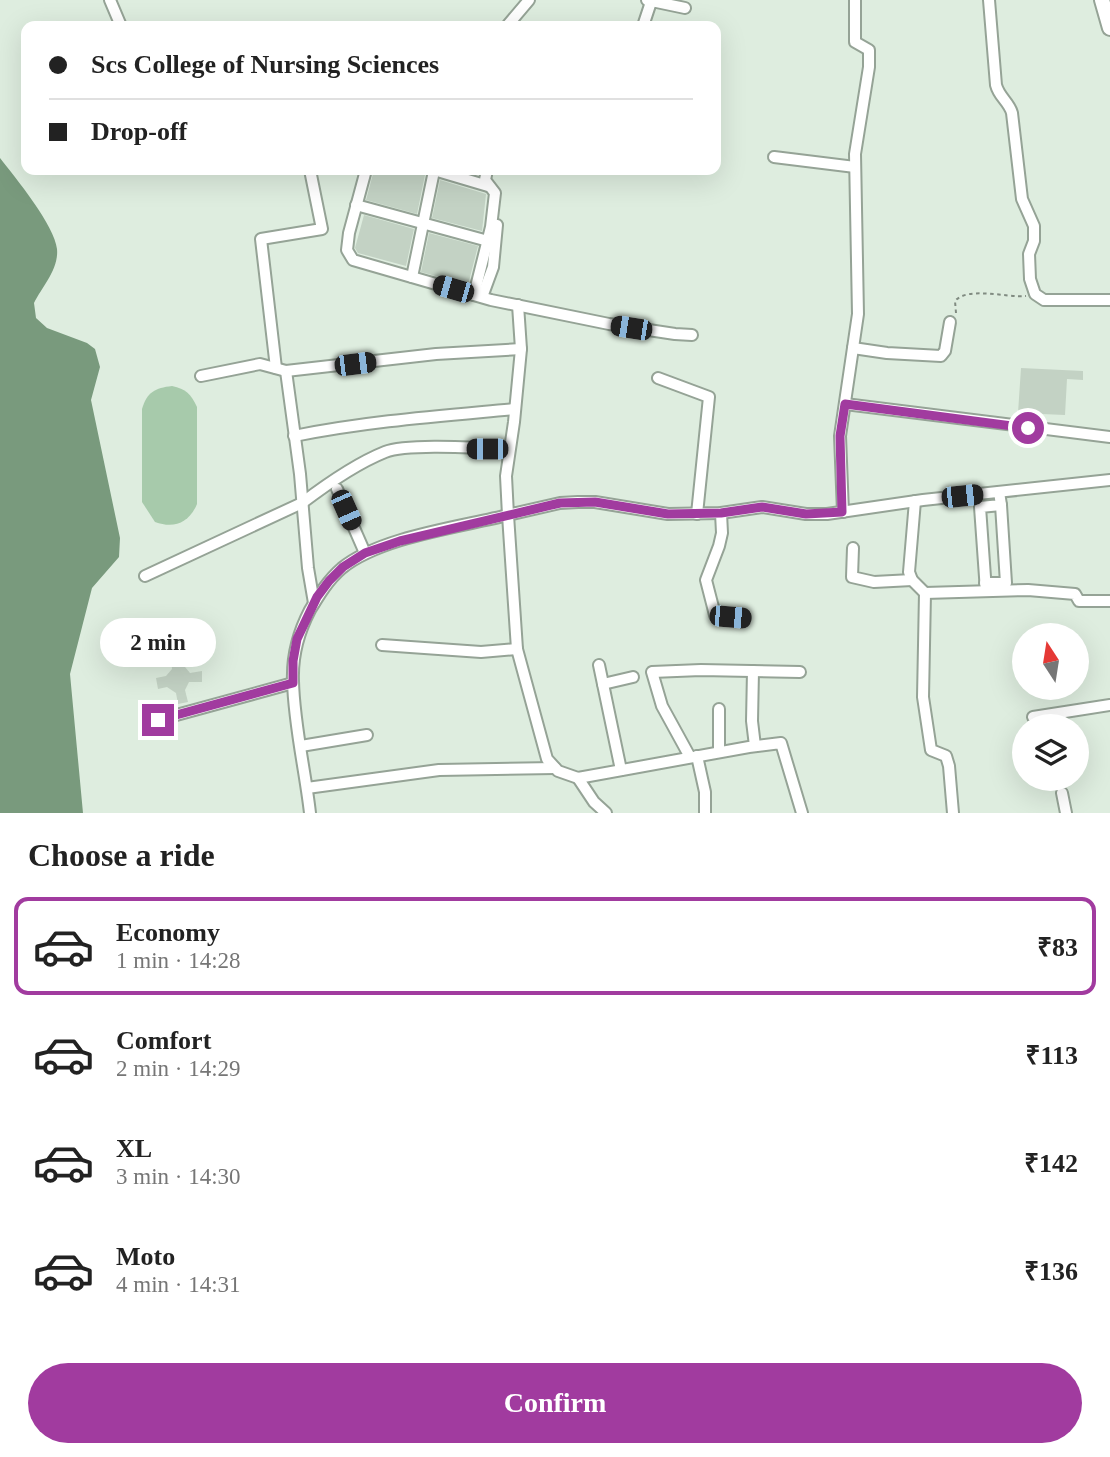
<!DOCTYPE html>
<html lang="en">
<head>
<meta charset="utf-8">
<style>
	:root { --surface:#fff; --page:#f6f6f6; --text:#222; --muted:#767676; --line:#e0e0e0; --accent:#a13b9f }
	body { margin:0; font-family:"Times New Roman",serif; background:var(--page); color:var(--text); height:100vh; display:flex; flex-direction:column; font-size:26px; white-space:nowrap }
	* { box-sizing:border-box; margin:0 }
	p { font-size:23px; color:var(--muted) }
	.icon { flex:none; width:38px; height:38px; fill:none; stroke:currentColor; stroke-width:2; stroke-linecap:round; stroke-linejoin:round }
	.map { position:relative; height:813px; overflow:hidden }
	.details { display:flex; flex-direction:column; background:var(--surface); flex:1 }
	.details>* { flex:none }
	.hud { position:absolute; left:21px; top:21px; width:700px; height:154px; border-radius:14px; box-shadow:0 7px 28px #0002; display:grid; align-content:center; height:154px; padding:0 28px; background:var(--surface) }
	.needle { width:46px; rotate:348deg }
	.controls { position:absolute; left:1012px; top:623px; display:grid; gap:14px }
	.controls a { display:grid; place-items:center; width:77px; height:77px; border-radius:50%; background:var(--surface); box-shadow:0 7px 28px #0002; font-size:35px }
	.end { position:absolute; width:32px; height:32px; margin:-16px; border:9px solid #a13b9f; background:#fff; box-shadow:0 0 0 4px #fff }
	.from { border-radius:50% }
	.bubble { position:absolute; height:49px; border-radius:24px; background:var(--surface); box-shadow:0 7px 28px #0002; font-size:23px; font-weight:800; line-height:49px; text-align:center }
	.car { position:absolute; width:21px; height:42px; margin:-21px -10px; border-radius:9px; box-shadow:0 0 5px 2px #0007; background:linear-gradient(#222 24%,#8ab4d8 0 40%,#222 0 76%,#8ab4d8 0 86%,#222 0) }
	.hud b { display:flex; align-items:center; gap:24px; height:66px; font-size:26px }
	.hud b+b { border-top:2px solid var(--line) }
	.hud i { width:18px; height:18px; background:var(--text) }
	ul { padding:0; list-style:none }
	li { display:flex; align-items:center; gap:21px; height:98px; margin:0 14px 10px; padding:0 14px; border:4px solid transparent; border-radius:14px }
	li div { flex:1 }
	li b { display:block; font-size:26px }
	li em { font-style:normal; font-weight:800 }
	li.on { border-color:var(--accent) }
	li>.icon { width:63px; height:63px; stroke-width:1.5 }
	h2 { padding:0 28px; font-size:32px; line-height:84px }
	.action { display:flex; gap:14px; margin-top:auto; padding:14px 28px }
	.action a { flex:1; height:80px; border-radius:42px; background:var(--accent); color:#fff; font-size:28px; font-weight:800; line-height:80px; text-align:center }
	.map>svg:first-child { display:block }
	.green { fill:#a7caab }
	.water { fill:#799a7d }
	.building { fill:#c3d2c4 }
	.lines { fill:none; stroke-linecap:round; stroke-linejoin:round }
	.minor-casing { stroke:#95a396; stroke-width:14 }
	.tertiary-casing { stroke:#95a396; stroke-width:18 }
	.path { stroke:#808b81; stroke-width:2; stroke-dasharray:3.5 3.5; stroke-linecap:butt }
	.minor { stroke:#fff; stroke-width:10 }
	.tertiary { stroke:#fff; stroke-width:14 }
	.route { stroke:#a13b9f; stroke-width:9 }
</style>
</head>
<body>
<div class="map">
<svg width="1110" height="813" viewBox="0 0 1110 813">
	<rect width="100%" height="100%" fill="#deeddf"/>
	<path class="green" d="M172 386C186 389 191 394 197 407V504C189 523 174 529 155 522L142 502V409C147 392 155 388 172 386Z"/>
	<path class="water" d="M0 158C15 177 55 226 57 249 59 269 42 287 34 303L36 318 47 328 87 343 95 349 100 367 91 400 120 538 119 557 92 588 70 674 83 813H0Z"/>
	<g class="building">
		<path d="M374 170H423L425 175 417 214 366 200Z"/>
		<path d="M440 180 486 194 482 231 432 218Z"/>
		<path d="M364 215 414 229 406 266 358 253 355 248Z"/>
		<path d="M429 233 478 246 468 285 421 272Z"/>
		<path d="M1021 368 1083 371V380L1067 379 1065 415 1018 413Z"/>
		<path d="M181 656 185 667 190 673 202 671V682H189L185 690 188 702 178 704 176 693 167 687 158 689 156 678 166 676 172 669 171 658Z"/>
	</g>
	<g class="lines">
		<defs>
			<g id="minor">
				<path d="M110 0 121 26"/>
				<path d="M647 0 685 8"/>
				<path d="M989 0 996 85C999 97 1009 102 1012 113L1022 199 1034 226V241L1029 254 1030 279 1035 294 1044 300H1110"/>
				<path d="M507 26 529 0"/>
				<path d="M643 26 651 2"/>
				<path d="M774 157 855 167"/>
				<path d="M366 170 349 233 347 250 353 260 491 300 609 324 675 334 692 335"/>
				<path d="M434 170 488 186"/>
				<path d="M356 205 488 241"/>
				<path d="M412 277 434 171 431 170"/>
				<path d="M474 295 491 227 495 193 485 180 487 170"/>
				<path d="M482 297 493 267 497 225"/>
				<path d="M518 305 521 349 514 422 506 476 508 515 560 503 578 502H595L668 514 721 513 762 507 806 514H827L923 500 1110 480"/>
				<path d="M853 348 887 353 941 356 945 351 950 322"/>
				<path d="M276 368 261 239 322 229 310 170"/>
				<path d="M286 371 300 474 308 568 314 603"/>
				<path d="M201 376 260 364 286 371 436 354 521 349"/>
				<path d="M658 378 709 397 697 514"/>
				<path d="M845 404 1110 437"/>
				<path d="M294 436C369 421 440 416 515 409"/>
				<path d="M337 489 365 553"/>
				<path d="M915 501 909 572 912 580 925 593 1028 590 1075 594 1079 601H1110"/>
				<path d="M843 512 840 436 858 314 855 154 869 67V50L855 42V0"/>
				<path d="M721 513 722 533 719 546 706 580 715 615 745 618"/>
				<path d="M853 548 852 577 874 582 912 580"/>
				<path d="M145 576 302 503C327 484 355 464 385 452 407 443 481 448 509 449"/>
				<path d="M985 583H1006L1001 505"/>
				<path d="M986 591 980 507 1001 505 999 492"/>
				<path d="M925 593 923 697 931 750 946 756 949 766 953 813"/>
				<path d="M382 645 481 652 517 649"/>
				<path d="M599 665 621 770"/>
				<path d="M753 671 752 721 755 746"/>
				<path d="M603 684 633 677"/>
				<path d="M1033 717 1110 705"/>
				<path d="M158 720 293 683"/>
				<path d="M301 746 367 735"/>
				<path d="M719 752V709"/>
				<path d="M697 756 705 792V813"/>
				<path d="M690 757 662 706 652 672 701 670 800 672"/>
				<path d="M578 778 594 802 606 813"/>
				<path d="M307 788 439 770 555 768"/>
				<path d="M1062 793 1066 813"/>
				<path d="M310 813C305 769 294 725 293 681 292 655 298 633 310 610 319 595 328 580 342 568 380 537 460 527 508 515L517 649 547 759 558 771 578 778 749 747 781 743 802 813"/>
			</g>
			<path id="tertiary" d="M1102 0 1110 28"/>
		</defs>
		<use href="#minor" class="minor-casing"/>
		<use href="#tertiary" class="tertiary-casing"/>
		<path class="path" d="M956 313 955 301C968 286 1007 298 1026 296"/>
		<use href="#minor" class="minor"/>
		<use href="#tertiary" class="tertiary"/>
	</g>
	<g class="lines">
		<path class="route" d="M158 720 293 683V661L297 639 317 597 329 581 343 567 365 553 400 541 560 503 595 502 668 514 721 513 762 507 806 514 842 512 840 436 845 404 1028 428"/>
	</g>
</svg>
<div class="controls">
<a><svg class="needle" viewBox="-14 -14 28 28"><path d="M0-13l5 13h-10z" fill="#e53935"/><path d="M0 13l5-13h-10z" fill="#767676"/></svg></a>
<a><svg class="icon" aria-label="layers" viewBox="0 0 24 24"><path d="M12 4l9 5-9 5-9-5zM3 14l9 5 9-5"/></svg></a>
</div>
<i class="end from" style="left:1028px;top:428px"></i>
<i class="end" style="left:158px;top:720px"></i>
<div class="bubble" style="left:100px;top:618px;width:116px">2 min</div>
<i class="car" style="left:453px;top:289px;rotate:286deg"></i>
<i class="car" style="left:631px;top:328px;rotate:279deg"></i>
<i class="car" style="left:355px;top:364px;rotate:83deg"></i>
<i class="car" style="left:487px;top:449px;rotate:270deg"></i>
<i class="car" style="left:962px;top:496px;rotate:84deg"></i>
<i class="car" style="left:346px;top:510px;rotate:156deg"></i>
<i class="car" style="left:730px;top:617px;rotate:95deg"></i>
<div class="hud">
<b><i class="from"></i>Scs College of Nursing Sciences</b>
<b><i></i>Drop-off</b>
</div>
</div>
<section class="details">
<h2>Choose a ride</h2>
<ul>
<li class="on"><svg class="icon" aria-label="car" viewBox="0 0 24 24"><path d="M5 17H2v-5l4-1 3-4h7l3 4 3 1v5h-3M9 17h6M6 11h13"/><circle cx="7" cy="17" r="2"/><circle cx="17" cy="17" r="2"/></svg><div><b>Economy</b><p>1 min · 14:28</p></div><em>₹83</em></li>
<li><svg class="icon" aria-label="car" viewBox="0 0 24 24"><path d="M5 17H2v-5l4-1 3-4h7l3 4 3 1v5h-3M9 17h6M6 11h13"/><circle cx="7" cy="17" r="2"/><circle cx="17" cy="17" r="2"/></svg><div><b>Comfort</b><p>2 min · 14:29</p></div><em>₹113</em></li>
<li><svg class="icon" aria-label="car" viewBox="0 0 24 24"><path d="M5 17H2v-5l4-1 3-4h7l3 4 3 1v5h-3M9 17h6M6 11h13"/><circle cx="7" cy="17" r="2"/><circle cx="17" cy="17" r="2"/></svg><div><b>XL</b><p>3 min · 14:30</p></div><em>₹142</em></li>
<li><svg class="icon" aria-label="car" viewBox="0 0 24 24"><path d="M5 17H2v-5l4-1 3-4h7l3 4 3 1v5h-3M9 17h6M6 11h13"/><circle cx="7" cy="17" r="2"/><circle cx="17" cy="17" r="2"/></svg><div><b>Moto</b><p>4 min · 14:31</p></div><em>₹136</em></li>
</ul>
<div class="action"><a>Confirm</a></div>
</section>
</body>
</html>
